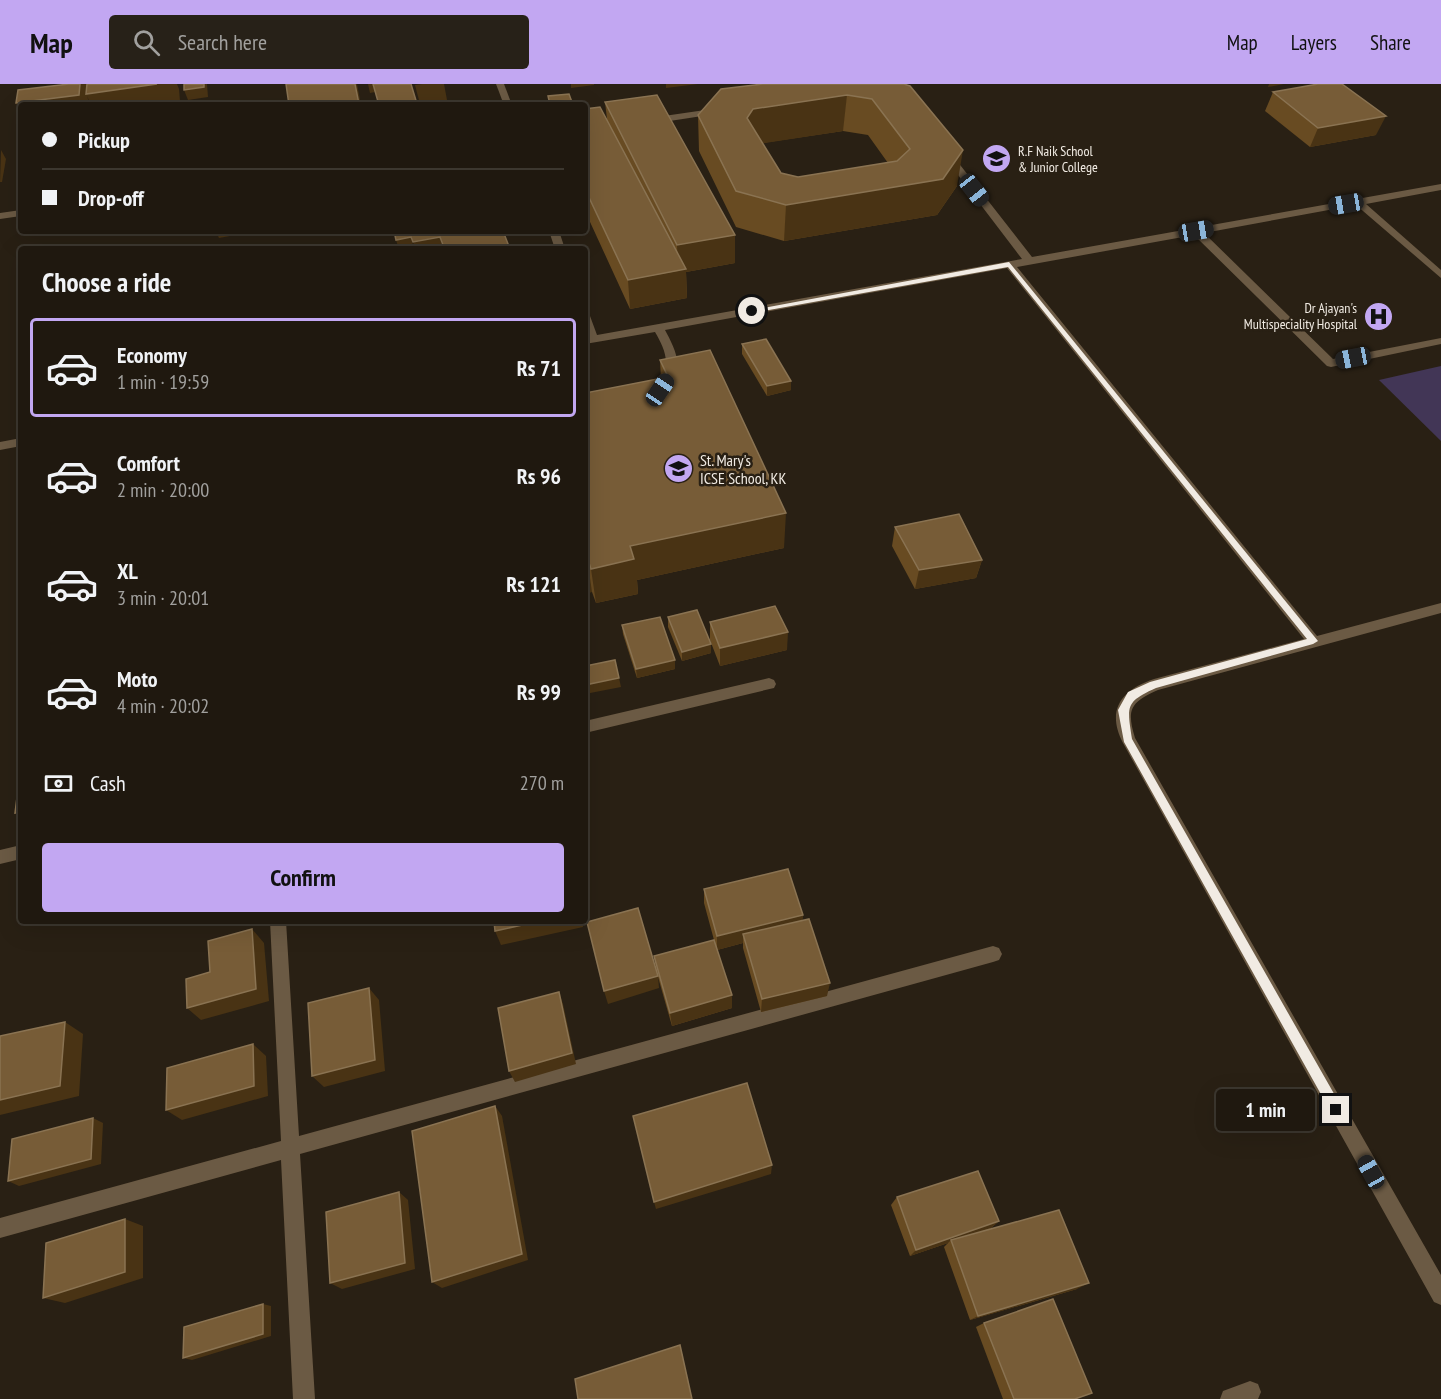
<!DOCTYPE html>
<html lang="en">
<head>
<meta charset="utf-8">
<style>
	:root { --surface:#1f180f; --page:#272118; --text:#f1f3f6; --muted:#a1a09e; --line:#3c372f; --accent:#c2a7f2 }
	body { margin:0; font-family:"PT Sans Narrow",sans-serif; background:var(--page); color:var(--text); height:100vh; display:flex; flex-direction:column; font-size:22px; white-space:nowrap }
	* { box-sizing:border-box; margin:0 }
	p { font-size:20px; color:var(--muted) }
	.icon { flex:none; width:33px; height:33px; fill:none; stroke:currentColor; stroke-width:2; stroke-linecap:round; stroke-linejoin:round }
	.map { position:relative; flex:1; overflow:hidden }
	.side { position:absolute; left:18px; top:162px; width:570px; height:678px; display:flex; flex-direction:column; background:var(--surface); border-radius:6px; box-shadow:0 6px 24px #0002,0 0 0 2px var(--line) }
	.side>* { flex:none }
	.guide { position:absolute; left:18px; top:18px; width:570px; height:132px; border-radius:6px; box-shadow:0 6px 24px #0002,0 0 0 2px var(--line); display:grid; align-content:center; height:132px; padding:0 24px; background:var(--surface) }
	.end { position:absolute; width:27px; height:27px; margin:-14px; border:8px solid #f1ebe3; background:#111; box-shadow:0 0 0 3px #111 }
	.from { border-radius:50% }
	.bubble { position:absolute; height:42px; border-radius:6px; background:var(--surface); box-shadow:0 6px 24px #0002,0 0 0 2px var(--line); font-size:20px; font-weight:700; line-height:42px; text-align:center }
	.car { position:absolute; width:18px; height:36px; margin:-18px -9px; border-radius:8px; box-shadow:0 0 4px 2px #0007; background:linear-gradient(#222 24%,#8ab4d8 0 40%,#222 0 76%,#8ab4d8 0 86%,#222 0) }
	.guide b { display:flex; align-items:center; gap:21px; height:57px; font-size:22px }
	.guide b+b { border-top:2px solid var(--line) }
	.guide i { width:15px; height:15px; background:var(--text) }
	ul { padding:0; list-style:none }
	li { display:flex; align-items:center; gap:18px; height:99px; margin:0 12px 9px; padding:0 12px; border:3px solid transparent; border-radius:6px }
	li div { flex:1 }
	li b { display:block; font-size:22px }
	li em { font-style:normal; font-weight:700 }
	li.active { border-color:var(--accent) }
	li>.icon { width:54px; height:54px; stroke-width:1.5 }
	h2 { padding:0 24px; font-size:27px; line-height:72px }
	.pay { display:flex; align-items:center; gap:15px; height:66px; padding:0 24px; font-size:22px }
	.pay p { margin-inline-start:auto }
	.cta { display:flex; gap:12px; margin-top:auto; padding:12px 24px }
	.cta a { flex:1; height:69px; border-radius:6px; background:var(--accent); color:#111; font-size:24px; font-weight:700; line-height:69px; text-align:center }
	header { display:flex; align-items:center; gap:36px; box-sizing:border-box; height:84px; padding:0 30px; background:var(--accent); color:#111 }
	header strong { font-size:28px }
	nav { display:flex; gap:33px; margin-inline-start:auto; font-size:21px }
	.search { width:420px; height:54px; background:var(--page); display:flex; align-items:center; gap:15px; box-sizing:border-box; padding:0 21px; border-radius:6px; color:var(--muted); font-size:22px }
	.map>svg:first-child { display:block }
	.green { fill:#423656 }
	.lines { fill:none; stroke-linecap:round; stroke-linejoin:round }
	.minor { fill:#6b5a44; fill-rule:evenodd }
	.wall { fill:#684b22; fill-rule:evenodd }
	.shaded-wall { fill:#493314 }
	.building { fill:#775c37; stroke:#8a7352; stroke-width:1.5; fill-rule:evenodd }
	.route { fill:#f1ebe3 }
	.labels { text-anchor:middle; stroke-width:5; stroke-linejoin:round; paint-order:stroke }
	.far-poi-label { font-size:14px; fill:#f1ebe3; stroke:#292014; text-anchor:start }
	.poi-label { font-size:16px; fill:#f1ebe3; stroke:#292014; text-anchor:start }
</style>
</head>
<body>
<header>
<strong>Map</strong>
<div class="search"><svg class="icon" aria-label="search" viewBox="0 0 24 24"><circle cx="10" cy="10" r="6"/><path d="M15 15l6 6"/></svg>Search here</div>
<nav><a>Map</a><a>Layers</a><a>Share</a></nav>
</header>
<div class="map">
<svg width="1441" height="1315" viewBox="0 0 1441 1315">
	<rect width="100%" height="100%" fill="#292014"/>
	<path class="green" d="M1441 282V357L1379 296Z"/>
	<g class="lines">
		<g class="minor">
			<path d="M496 0H504L512 21H504Z"/>
			<path d="M719 24 723 27 722 29 650 40 645 37 650 34Z"/>
			<path d="M947 67 950 68 1032 173 1441 100V106L1366 120 1441 186V194L1356 121 1204 149 1333 275 1441 254V260L1331 283 1327 282 1194 151 1017 183 1317 552 1441 519V529L1158 606C1131 618 1126 625 1135 654L1441 1191V1221L1434 1218 1123 659C1106 626 1121 606 1154 595L1304 555 1007 184 665 246C672 259 688 288 668 297L662 293C671 277 663 262 655 248L585 260 587 253 585 229 590 232 597 251 1022 175 942 70Z"/>
			<path d="M21 126V132L0 135V129Z"/>
			<path d="M549 147H559L565 165H555Z"/>
			<path d="M21 354V362L0 366V358Z"/>
			<path d="M769 594 774 596 776 600 774 604 585 649V637Z"/>
			<path d="M21 761V775L0 780V766Z"/>
			<path d="M270 837H286L299 1052 993 862 999 864 1002 870 999 876 993 878 300 1070 315 1315H293L281 1076 0 1154V1134L281 1057Z"/>
			<path d="M1250 1297 1258 1300 1261 1308 1258 1315H1220L1223 1307Z"/>
		</g>
	</g>
	<g class="wall">
		<path d="M904 0 957 102 937 131 784 157 736 143 699 67 698 31ZM843 47 868 51 888 79 798 93 781 89 762 59Z"/>
		<path d="M1273 8 1376 51 1310 63 1265 27Z"/>
		<path d="M605 18 735 151V179L686 188 687 214 630 225 585 127V25L607 35Z"/>
		<path d="M742 260 791 297V306L767 312 742 270Z"/>
		<path d="M660 276 784 464 637 496 638 510 596 519 592 508 585 509V309L661 295Z"/>
		<path d="M895 443 982 476 976 494 915 505 892 462Z"/>
		<path d="M668 533 711 569 682 577 668 543Z"/>
		<path d="M710 538 787 566 720 582 710 556Z"/>
		<path d="M622 541 675 576V585L637 594 623 550Z"/>
		<path d="M704 805 803 831 802 836 827 912 761 928 743 864V859L717 866 732 911V924L672 942 656 886 654 872 714 856 704 819Z"/>
		<path d="M897 1113 999 1137 991 1144 981 1148 1077 1205 970 1236 944 1163 948 1159 910 1172 891 1121Z"/>
		<path d="M984 1239 1075 1315H1003L976 1243Z"/>
	</g>
	<g class="shaded-wall">
		<path d="M64 0H177L179 5 180 17 150 21H91L87 12 89 18V21H21V29L16 19 69 12Z"/>
		<path d="M204 0H207L208 13 188 16 184 6Z"/>
		<path d="M355 0H357L361 21H349Z"/>
		<path d="M368 0H373L375 8 370 9Z"/>
		<path d="M422 0H444L447 16 420 20 415 1Z"/>
		<path d="M571 0H594V1L571 4Z"/>
		<path d="M666 0H698L666 4Z"/>
		<path d="M1269 0H1284L1268 3Z"/>
		<path d="M847 11 843 47 752 61 747 34 753 25Z"/>
		<path d="M1386 32 1376 51 1310 63 1318 44Z"/>
		<path d="M21 43V51L17 44Z"/>
		<path d="M1 66 6 75 2 98H0Z"/>
		<path d="M963 66 957 102 937 131 784 157 786 121Z"/>
		<path d="M216 147H258L219 154Z"/>
		<path d="M735 151V179L686 188 687 214 630 225 628 196 678 187 677 161Z"/>
		<path d="M411 153 414 165H399L396 156Z"/>
		<path d="M440 153 443 165H415L413 158Z"/>
		<path d="M791 297V306L767 312V302Z"/>
		<path d="M786 429 784 464 637 496 638 510 596 519 591 485 630 462Z"/>
		<path d="M585 473H587L592 508 585 509Z"/>
		<path d="M982 476 976 494 915 505 919 486Z"/>
		<path d="M788 548 787 566 720 582V564Z"/>
		<path d="M711 560V569L682 577V568Z"/>
		<path d="M675 576V585L637 594 636 585Z"/>
		<path d="M619 594 621 603 585 610V601Z"/>
		<path d="M21 728V734L15 729Z"/>
		<path d="M803 831 801 845 743 850V859L717 866V852Z"/>
		<path d="M540 837H582L583 843 501 861 495 847Z"/>
		<path d="M252 845 264 859 269 917 201 936 187 924Z"/>
		<path d="M658 892 659 904 608 920 604 907Z"/>
		<path d="M830 899 827 912 761 928 762 915Z"/>
		<path d="M369 904 379 916 385 987 324 1003 312 992Z"/>
		<path d="M559 908 563 920 576 980 515 998 509 987Z"/>
		<path d="M732 911V924L672 942 670 929Z"/>
		<path d="M65 938 83 950 79 1012 0 1031V1016Z"/>
		<path d="M253 960 266 972 268 1012 182 1036 166 1026Z"/>
		<path d="M495 1022 502 1032 528 1176 442 1204 432 1198Z"/>
		<path d="M93 1034 103 1039 101 1080 19 1102 8 1097Z"/>
		<path d="M772 1081 771 1090 656 1125 654 1118Z"/>
		<path d="M399 1108 408 1116 415 1185 342 1205 330 1199Z"/>
		<path d="M125 1135 143 1142V1194L65 1219 43 1214Z"/>
		<path d="M999 1137 991 1144 952 1158 951 1156 948 1159 910 1172 916 1166Z"/>
		<path d="M1089 1199 1077 1205 970 1236 978 1232Z"/>
		<path d="M263 1220 271 1222V1252L192 1276 183 1274Z"/>
	</g>
	<g class="building">
		<path d="M69 0H80L79 11 16 19 18 6Z"/>
		<path d="M87 0H157L86 10Z"/>
		<path d="M184 0H204V3L184 6Z"/>
		<path d="M286 0H355L359 20 349 21H289Z"/>
		<path d="M373 0H411L417 20 410 21H379Z"/>
		<path d="M763 0H904L910 2 963 66 943 95 786 121 736 107 698 31 721 5ZM847 11 872 15 910 65 897 77 798 93 781 89 747 34 753 25Z"/>
		<path d="M1318 0H1342L1386 32 1318 44 1273 8Z"/>
		<path d="M569 10 573 21H550L548 12Z"/>
		<path d="M657 11 735 151 677 161 605 18Z"/>
		<path d="M600 23 686 185 628 196 585 105V25Z"/>
		<path d="M19 31H21V43L17 44Z"/>
		<path d="M394 147H503L510 165H422L443 161 440 153 413 158 411 153 396 156Z"/>
		<path d="M766 255 791 297 767 302 742 260Z"/>
		<path d="M710 266 786 429 630 462 634 475 591 485 587 473H585V309L668 293 660 276Z"/>
		<path d="M959 430 982 476 919 486 895 443Z"/>
		<path d="M775 522 788 548 720 564 710 538Z"/>
		<path d="M697 526 711 560 682 568 668 533Z"/>
		<path d="M660 533 675 576 636 585 622 541Z"/>
		<path d="M615 576 619 594 585 601V582Z"/>
		<path d="M21 681V728L15 729Z"/>
		<path d="M788 785 803 831 717 852 704 805Z"/>
		<path d="M638 824 658 892 604 907 587 838Z"/>
		<path d="M809 835 830 899 762 915 743 850Z"/>
		<path d="M494 837H540L495 847Z"/>
		<path d="M252 845 256 905 187 924 186 895 210 888 208 857Z"/>
		<path d="M714 856 732 911 670 929 654 872Z"/>
		<path d="M369 904 375 976 312 992 308 919Z"/>
		<path d="M559 908 572 969 509 987 498 924Z"/>
		<path d="M65 938 60 1002 0 1016V952Z"/>
		<path d="M253 960 254 1002 166 1026 167 984Z"/>
		<path d="M747 999 772 1081 654 1118 633 1032Z"/>
		<path d="M495 1022 522 1170 432 1198 412 1047Z"/>
		<path d="M93 1034 91 1075 8 1097 12 1055Z"/>
		<path d="M978 1087 999 1137 916 1166 897 1113Z"/>
		<path d="M399 1108 405 1179 330 1199 326 1128Z"/>
		<path d="M1059 1126 1089 1199 978 1232 951 1156Z"/>
		<path d="M125 1135V1188L43 1214 46 1159Z"/>
		<path d="M1053 1215 1092 1309 1075 1315H1014L984 1239Z"/>
		<path d="M263 1220V1250L183 1274 184 1243Z"/>
		<path d="M680 1261 692 1315H578L575 1295Z"/>
	</g>
	<path class="route" d="M1009 178 1318 557 1313 560 1156 604C1125 618 1127 622 1132 655L1341 1022V1030L1336 1032 1332 1030 1124 658 1118 626 1128 608 1150 598 1307 555 1008 183 752 229 748 227Z"/>
	<defs>
		<symbol id="school-disc" viewBox="-11 -11 22 22"><circle r="9.5" fill="#c2a7f2" stroke="#292014"/><path d="M0-5L7-2L0 1L-7-2ZM-4 1L0 2.5L4 1V4Q0 6-4 4Z" fill="#111"/></symbol>
		<symbol id="hospital-disc" viewBox="-11 -11 22 22"><circle r="9.5" fill="#c2a7f2" stroke="#292014"/><path d="M-5-5h3v3.5h4V-5h3V5h-3V1.5h-4V5h-3Z" fill="#111"/></symbol>
	</defs>
	<g fill-rule="evenodd">
		<use href="#school-disc" x="980" y="58" width="33" height="33"/>
		<use href="#hospital-disc" x="1362" y="216" width="33" height="33"/>
		<use href="#school-disc" x="662" y="368" width="33" height="33"/>
	</g>
	<g class="labels">
		<g class="far-poi-label">
			<text x="1018" y="72">R.F Naik School<tspan x="1018" dy="16">&amp; Junior College</tspan></text>
			<text x="1357" y="229" text-anchor="end">Dr Ajayan's<tspan x="1357" dy="16">Multispeciality Hospital</tspan></text>
		</g>
		<g class="poi-label">
			<text x="700" y="382">St. Mary's<tspan x="700" dy="18">ICSE School, KK</tspan></text>
		</g>
	</g>
</svg>
<i class="end from" style="left:752px;top:227px"></i>
<i class="end" style="left:1336px;top:1026px"></i>
<div class="bubble" style="left:1216px;top:1005px;width:99px">1 min</div>
<i class="car" style="left:974px;top:106px;rotate:142deg"></i>
<i class="car" style="left:1346px;top:120px;rotate:260deg"></i>
<i class="car" style="left:1196px;top:147px;rotate:80deg"></i>
<i class="car" style="left:1353px;top:274px;rotate:259deg"></i>
<i class="car" style="left:660px;top:306px;rotate:34deg"></i>
<i class="car" style="left:1371px;top:1088px;rotate:331deg"></i>
<div class="guide">
<b><i class="from"></i>Pickup</b>
<b><i></i>Drop-off</b>
</div>
<section class="side">
<h2>Choose a ride</h2>
<ul>
<li class="active"><svg class="icon" aria-label="car" viewBox="0 0 24 24"><path d="M5 17H2v-5l4-1 3-4h7l3 4 3 1v5h-3M9 17h6M6 11h13"/><circle cx="7" cy="17" r="2"/><circle cx="17" cy="17" r="2"/></svg><div><b>Economy</b><p>1 min · 19:59</p></div><em>Rs 71</em></li>
<li><svg class="icon" aria-label="car" viewBox="0 0 24 24"><path d="M5 17H2v-5l4-1 3-4h7l3 4 3 1v5h-3M9 17h6M6 11h13"/><circle cx="7" cy="17" r="2"/><circle cx="17" cy="17" r="2"/></svg><div><b>Comfort</b><p>2 min · 20:00</p></div><em>Rs 96</em></li>
<li><svg class="icon" aria-label="car" viewBox="0 0 24 24"><path d="M5 17H2v-5l4-1 3-4h7l3 4 3 1v5h-3M9 17h6M6 11h13"/><circle cx="7" cy="17" r="2"/><circle cx="17" cy="17" r="2"/></svg><div><b>XL</b><p>3 min · 20:01</p></div><em>Rs 121</em></li>
<li><svg class="icon" aria-label="car" viewBox="0 0 24 24"><path d="M5 17H2v-5l4-1 3-4h7l3 4 3 1v5h-3M9 17h6M6 11h13"/><circle cx="7" cy="17" r="2"/><circle cx="17" cy="17" r="2"/></svg><div><b>Moto</b><p>4 min · 20:02</p></div><em>Rs 99</em></li>
</ul>
<div class="pay"><svg class="icon" aria-label="cash" viewBox="0 0 24 24"><path d="M3 7h18v10H3z"/><circle cx="12" cy="12" r="2"/></svg>Cash<p>270 m</p></div>
<div class="cta"><a>Confirm</a></div>
</section>
</div>
</body>
</html>
